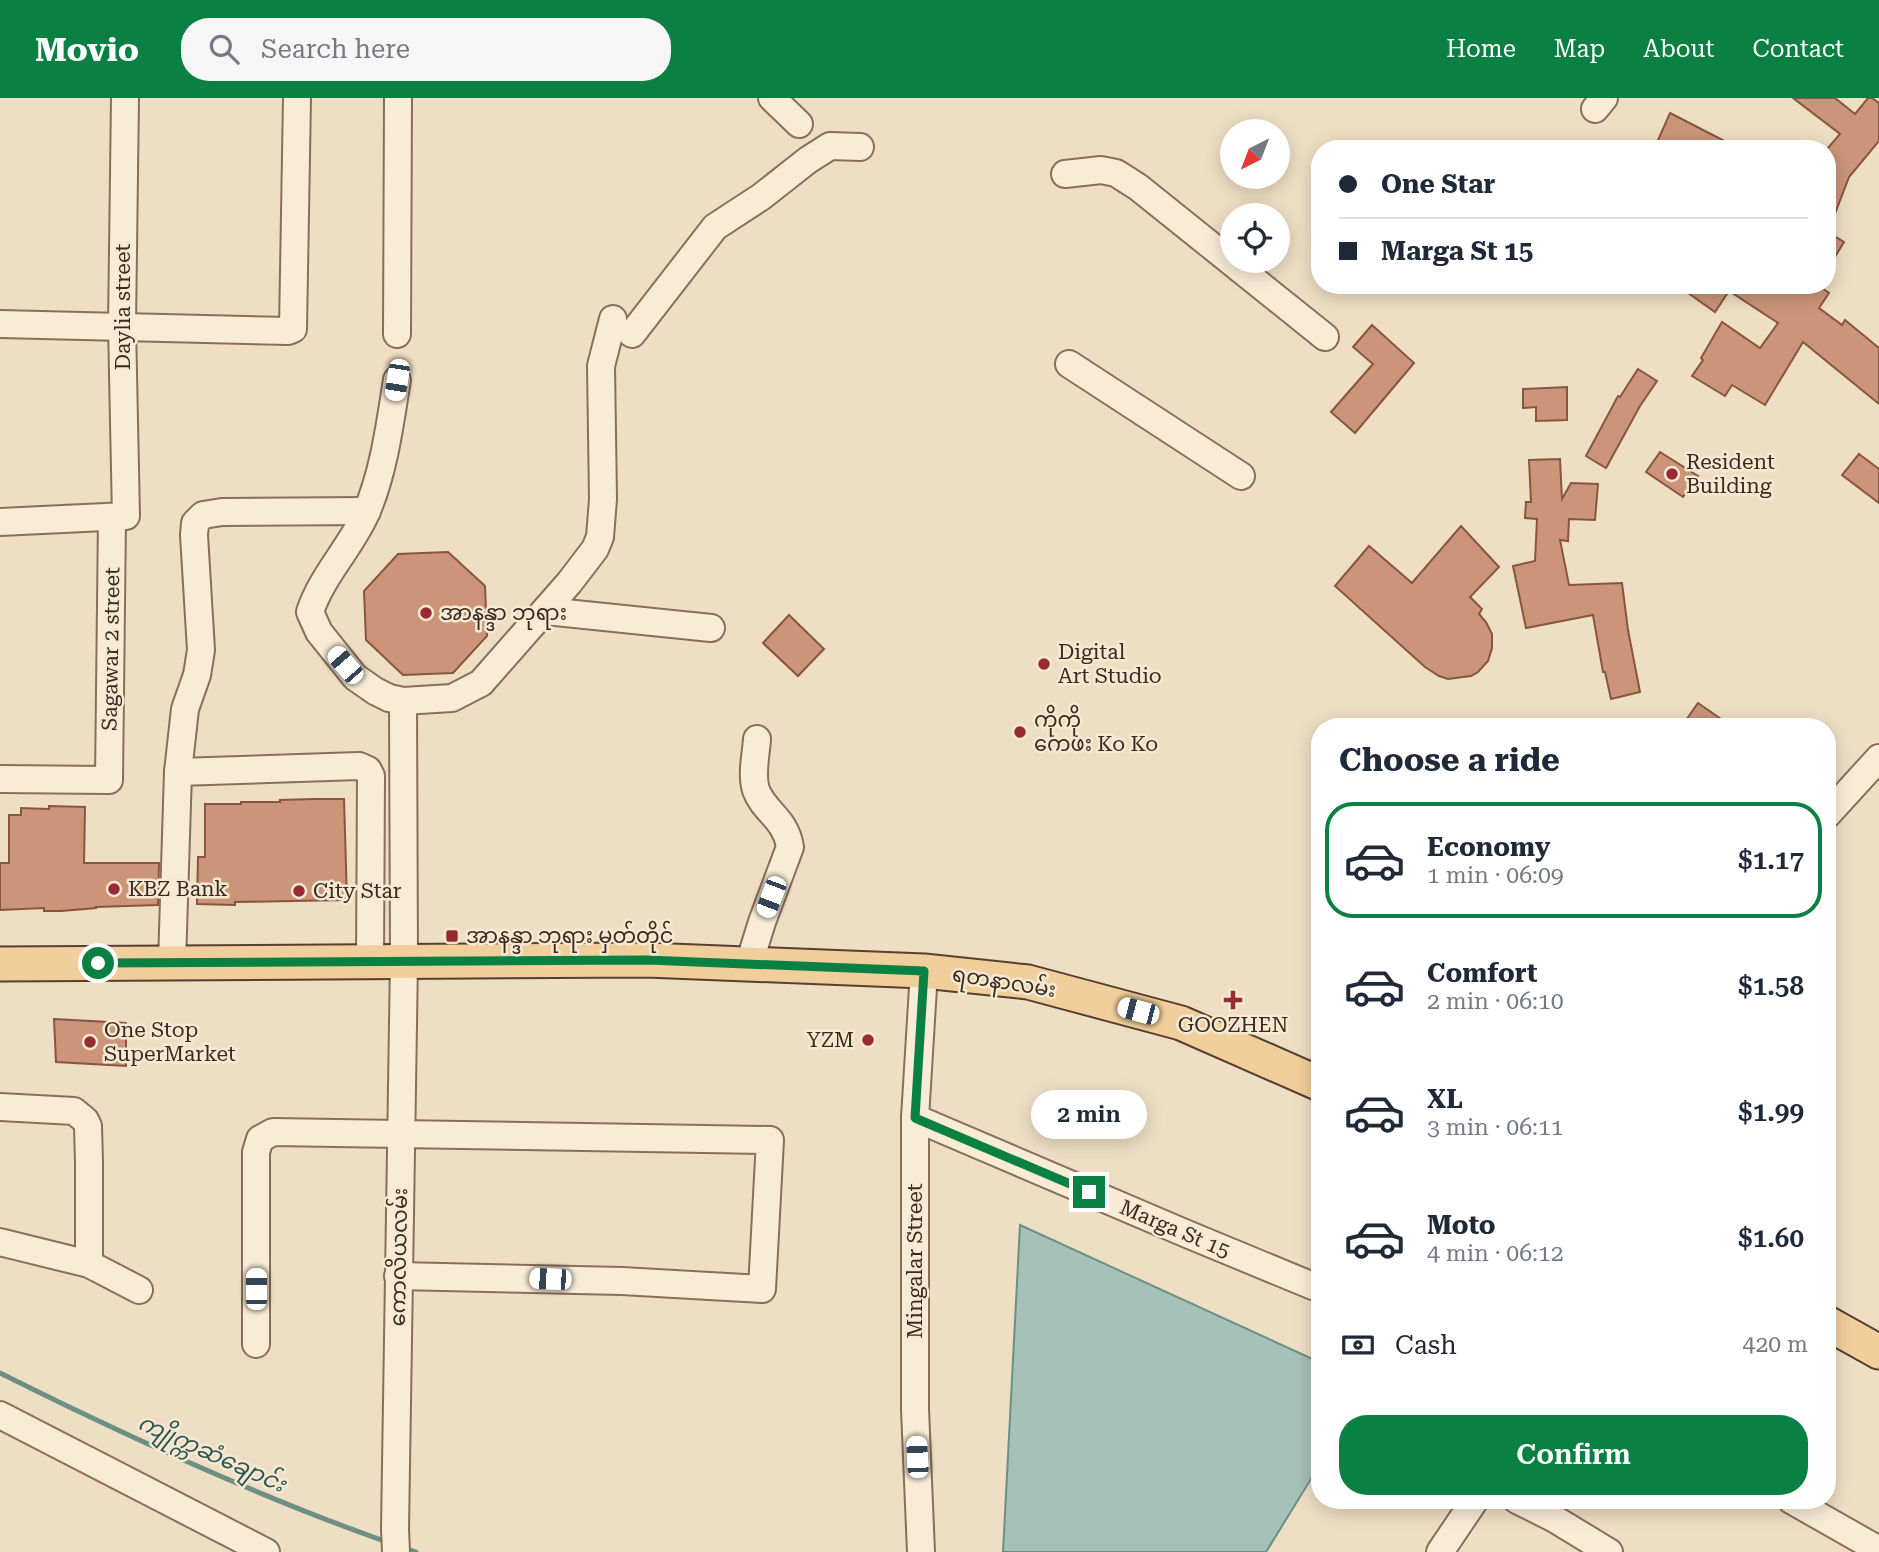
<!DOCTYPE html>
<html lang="en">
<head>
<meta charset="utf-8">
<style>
	:root { --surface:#fff; --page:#f6f6f7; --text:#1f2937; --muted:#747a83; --line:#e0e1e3; --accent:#0b8043 }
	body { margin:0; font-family:"Roboto Serif","Noto Sans Myanmar",serif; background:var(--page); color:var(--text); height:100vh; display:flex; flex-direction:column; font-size:26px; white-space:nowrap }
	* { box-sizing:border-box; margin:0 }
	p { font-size:23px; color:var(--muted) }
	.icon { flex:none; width:38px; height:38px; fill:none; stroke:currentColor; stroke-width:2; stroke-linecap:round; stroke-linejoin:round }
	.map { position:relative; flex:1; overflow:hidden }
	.details { position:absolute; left:1311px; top:620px; width:525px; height:791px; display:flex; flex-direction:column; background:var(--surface); border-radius:28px; box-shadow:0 4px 18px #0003 }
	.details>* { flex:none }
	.top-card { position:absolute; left:1311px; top:42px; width:525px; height:154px; border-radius:28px; box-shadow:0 4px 18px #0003; display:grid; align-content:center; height:154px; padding:0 28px; background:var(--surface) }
	.needle { width:46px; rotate:222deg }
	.tools { position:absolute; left:1220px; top:21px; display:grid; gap:14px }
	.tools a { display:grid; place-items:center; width:70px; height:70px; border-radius:50%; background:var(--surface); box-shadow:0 4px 18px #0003; font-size:35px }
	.end { position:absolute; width:32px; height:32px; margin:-16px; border:9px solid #0b8043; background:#fff; box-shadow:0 0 0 4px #fff }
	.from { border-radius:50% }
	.bubble { position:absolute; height:49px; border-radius:24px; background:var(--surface); box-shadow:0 4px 18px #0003; font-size:23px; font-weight:600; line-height:49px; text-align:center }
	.car { position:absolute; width:21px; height:42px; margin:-21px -10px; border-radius:9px; box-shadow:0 0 5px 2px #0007; background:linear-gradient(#fff 24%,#345 0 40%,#fff 0 76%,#345 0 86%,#fff 0) }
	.top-card b { display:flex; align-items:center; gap:24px; height:66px; font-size:26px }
	.top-card b+b { border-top:2px solid var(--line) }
	.top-card i { width:18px; height:18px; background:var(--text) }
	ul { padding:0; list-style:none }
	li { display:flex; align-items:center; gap:21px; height:116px; margin:0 14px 10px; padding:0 14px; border:4px solid transparent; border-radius:28px }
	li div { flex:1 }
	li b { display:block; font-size:26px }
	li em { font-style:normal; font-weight:600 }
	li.selected { border-color:var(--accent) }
	li>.icon { width:63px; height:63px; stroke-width:1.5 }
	h2 { padding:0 28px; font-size:32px; line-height:84px }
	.pay { display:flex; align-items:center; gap:18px; height:77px; padding:0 28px; font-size:26px }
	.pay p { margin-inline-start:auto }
	.cta { display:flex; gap:14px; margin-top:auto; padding:14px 28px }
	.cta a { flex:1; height:80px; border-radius:28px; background:var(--accent); color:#fff; font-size:28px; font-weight:600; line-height:80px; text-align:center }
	header { display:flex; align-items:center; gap:42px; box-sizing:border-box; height:98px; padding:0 35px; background:var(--accent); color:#fff }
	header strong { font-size:33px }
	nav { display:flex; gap:38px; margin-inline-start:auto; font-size:24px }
	.search { width:490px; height:63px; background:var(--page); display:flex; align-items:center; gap:18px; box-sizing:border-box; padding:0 24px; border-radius:28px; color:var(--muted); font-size:26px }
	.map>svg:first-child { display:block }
	.water { fill:#a6c1b7; stroke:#6c9084; stroke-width:2 }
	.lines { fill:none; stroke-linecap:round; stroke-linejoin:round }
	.stream { stroke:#6c9084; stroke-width:5 }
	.building { fill:#cc9579; stroke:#885640; stroke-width:2 }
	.minor-casing { stroke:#896f5a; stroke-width:30 }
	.major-casing { stroke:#573e2e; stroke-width:37 }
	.minor { stroke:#f9ecd7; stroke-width:26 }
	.major { stroke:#f1cf9c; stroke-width:33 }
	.route { stroke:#0b8043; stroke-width:9 }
	.poi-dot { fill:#982a34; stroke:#f6e9d3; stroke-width:2.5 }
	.labels { text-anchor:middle; stroke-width:5; stroke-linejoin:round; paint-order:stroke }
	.street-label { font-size:21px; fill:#39291e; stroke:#f6e9d3 }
	.poi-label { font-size:21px; fill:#39291e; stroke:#f6e9d3; text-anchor:start }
	.water-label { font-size:23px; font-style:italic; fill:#2d5852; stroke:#f6e9d3 }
</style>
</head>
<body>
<header>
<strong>Movio</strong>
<div class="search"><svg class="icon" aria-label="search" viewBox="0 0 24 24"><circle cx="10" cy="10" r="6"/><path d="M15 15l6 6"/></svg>Search here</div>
<nav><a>Home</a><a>Map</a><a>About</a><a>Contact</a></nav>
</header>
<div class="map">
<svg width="1879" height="1454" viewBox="0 0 1879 1454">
	<rect width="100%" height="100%" fill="#eedec4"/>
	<path class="water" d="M1020 1127 1319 1264V1368L1266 1454H1003Z"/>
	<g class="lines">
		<g class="stream">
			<path d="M0 1275C126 1338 254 1397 387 1444"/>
			<path d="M402 1449 416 1454"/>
		</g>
	</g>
	<g class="building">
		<path d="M1793 0H1835L1855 16 1868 0H1872L1879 5V43L1849 79 1828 134 1844 144 1827 172V51L1840 36Z"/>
		<path d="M1670 15 1740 51H1654Z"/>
		<path d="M1677 187H1818L1829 195 1819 210 1842 227 1845 222 1879 250V306L1803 244 1765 307 1732 287 1725 298 1692 278 1703 262 1701 260 1722 224 1760 250 1778 225 1729 193 1715 214Z"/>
		<path d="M1372 227 1414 265 1355 335 1331 314 1373 266 1353 249Z"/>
		<path d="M1638 271 1657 283 1640 308 1606 370 1586 358 1618 298 1620 299Z"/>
		<path d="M1567 289V322L1536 323V309L1523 310V291Z"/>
		<path d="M1660 354 1698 378 1683 399 1646 374Z"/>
		<path d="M1859 356 1879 371V405L1842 377Z"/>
		<path d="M1560 361 1562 401 1571 385 1598 386 1595 422 1569 421 1568 443 1560 442 1569 487 1622 485 1628 532 1640 594 1611 601 1605 574H1603L1593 517 1526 530 1513 468 1535 463 1537 421 1525 420 1526 404H1531L1529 362Z"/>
		<path d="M1461 428 1499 469 1470 499 1482 511 1479 516 1486 524 1492 536V550L1488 563 1478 574 1471 578 1448 581 1439 578 1425 569 1335 488 1369 448 1412 485Z"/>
		<path d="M448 454 485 488 487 538 453 575 403 577 366 542 364 493 398 456Z"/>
		<path d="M789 517 824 551 798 578 763 545Z"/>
		<path d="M1698 605 1731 628H1682Z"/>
		<path d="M314 701H344L347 802 235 804V807L197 806 198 759H205V706H241V704H280V702Z"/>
		<path d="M49 708 85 709 84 765H159L158 807 96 809V810L61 813H44V810L0 812V765H9V717H21V710L49 711Z"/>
		<path d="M54 921 126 925V968L56 964Z"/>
	</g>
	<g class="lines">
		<defs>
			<g id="minor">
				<path d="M772 0 799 26"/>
				<path d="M1595 11 1604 0"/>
				<path d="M1065 76 1101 72 1116 75 1138 89 1325 239"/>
				<path d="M0 226 288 233 293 231 297 0"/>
				<path d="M397 236 398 0"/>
				<path d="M632 236 715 129 761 99 808 62 830 48 860 49"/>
				<path d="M1069 266 1241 378"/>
				<path d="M397 282C390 325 384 374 366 415 351 449 321 479 310 514L319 534 355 579 375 593 389 600 403 603 452 600 481 585 569 485 595 451 600 439 603 401 601 268 613 221"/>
				<path d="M0 424 126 418 122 228 125 0"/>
				<path d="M546 513 711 530"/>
				<path d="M178 674 359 668 368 672 371 678 370 863"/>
				<path d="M0 681 109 682 112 420"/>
				<path d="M1827 717 1879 660"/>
				<path d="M172 865 178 674 185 611 197 577 201 552 194 437 195 425 203 417 222 414 367 413"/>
				<path d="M749 866 762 824 790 749C786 721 764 714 756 692 751 676 756 657 757 641"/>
				<path d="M0 1009 74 1013 85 1022 88 1028 89 1064V1166"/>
				<path d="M915 1020 1187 1136 1320 1191"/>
				<path d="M0 1144 89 1166 139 1192"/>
				<path d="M256 1246V1054L260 1041 273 1034 770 1042 762 1191 622 1183 398 1178"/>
				<path d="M0 1317 266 1454"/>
				<path d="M1517 1402 1553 1420 1609 1454"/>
				<path d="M1791 1402 1879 1452"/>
				<path d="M396 1454 395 1431 404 863 403 603"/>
				<path d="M921 1454 915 1311V1020L924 873"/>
				<path d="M1440 1454 1475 1402"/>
			</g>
			<g id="major">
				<path d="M0 866 647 862 924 873 1028 884 1181 925 1320 986"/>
				<path d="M1827 1225 1879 1254"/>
			</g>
		</defs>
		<use href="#minor" class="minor-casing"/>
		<use href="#major" class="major-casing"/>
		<use href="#minor" class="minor"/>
		<use href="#major" class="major"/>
	</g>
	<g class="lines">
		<path class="route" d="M98 865 647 862 924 873 915 1020 1089 1094"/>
	</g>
	<g class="poi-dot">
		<circle cx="1672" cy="376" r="7"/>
		<circle cx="426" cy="515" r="7"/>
		<circle cx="1044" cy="566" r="7"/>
		<circle cx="1020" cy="634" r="7"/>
		<circle cx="114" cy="791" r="7"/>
		<circle cx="299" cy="793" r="7"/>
		<rect x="445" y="831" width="14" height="14" rx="3.5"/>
		<path d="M1229.5 891.5h7v7h7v7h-7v7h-7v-7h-7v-7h7z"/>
		<circle cx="868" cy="942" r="7"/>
		<circle cx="90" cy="944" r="7"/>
	</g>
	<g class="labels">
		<g class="street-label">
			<text transform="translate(123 209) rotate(-90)" y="7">Daylia street</text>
			<text transform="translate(111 551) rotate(-89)" y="7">Sagawar 2 street</text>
			<text transform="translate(1004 884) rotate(9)" y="7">ရတနာလမ်း</text>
			<text transform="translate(1175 1131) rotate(23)" y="7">Marga St 15</text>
			<text transform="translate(399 1159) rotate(-89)" y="7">ကောလိယလမ်း</text>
			<text transform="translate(915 1163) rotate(-90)" y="7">Mingalar Street</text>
		</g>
		<g class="poi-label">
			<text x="1686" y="371">Resident<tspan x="1686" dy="24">Building</tspan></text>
			<text x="440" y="522">အာနန္ဒာ ဘုရား</text>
			<text x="1058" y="561">Digital<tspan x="1058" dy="24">Art Studio</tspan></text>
			<text x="1034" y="629">ကိုကို<tspan x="1034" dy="24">ကေဖး Ko Ko</tspan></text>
			<text x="128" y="798">KBZ Bank</text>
			<text x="313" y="800">City Star</text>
			<text x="466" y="845">အာနန္ဒာ ဘုရား မှတ်တိုင်</text>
			<text x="1233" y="934" text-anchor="middle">GOOZHEN</text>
			<text x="104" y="939">One Stop<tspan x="104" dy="24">SuperMarket</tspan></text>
			<text x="854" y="949" text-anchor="end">YZM</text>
		</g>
		<g class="water-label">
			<text transform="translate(212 1355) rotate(24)" y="8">ကျိုက္ကဆံချောင်း</text>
		</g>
	</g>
</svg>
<div class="tools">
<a><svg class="needle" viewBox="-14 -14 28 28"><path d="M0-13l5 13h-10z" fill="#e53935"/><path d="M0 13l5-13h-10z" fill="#747a83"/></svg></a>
<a><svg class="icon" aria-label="locate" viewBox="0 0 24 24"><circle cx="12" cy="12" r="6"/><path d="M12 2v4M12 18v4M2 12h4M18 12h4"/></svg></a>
</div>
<i class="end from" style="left:98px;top:865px"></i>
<i class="end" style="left:1089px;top:1094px"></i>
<div class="bubble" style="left:1031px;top:992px;width:116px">2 min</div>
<i class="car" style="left:397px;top:282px;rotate:189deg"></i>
<i class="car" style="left:345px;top:567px;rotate:319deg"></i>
<i class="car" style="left:771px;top:799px;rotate:201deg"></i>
<i class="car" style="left:1138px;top:913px;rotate:285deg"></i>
<i class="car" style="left:550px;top:1181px;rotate:272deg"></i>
<i class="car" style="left:256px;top:1191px;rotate:0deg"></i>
<i class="car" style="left:917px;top:1359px;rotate:357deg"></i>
<div class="top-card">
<b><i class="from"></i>One Star</b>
<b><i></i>Marga St 15</b>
</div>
<section class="details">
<h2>Choose a ride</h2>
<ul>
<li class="selected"><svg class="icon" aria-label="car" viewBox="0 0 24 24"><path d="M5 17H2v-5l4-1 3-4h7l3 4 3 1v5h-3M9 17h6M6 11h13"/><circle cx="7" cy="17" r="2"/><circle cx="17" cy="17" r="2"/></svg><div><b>Economy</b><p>1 min · 06:09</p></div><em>$1.17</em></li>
<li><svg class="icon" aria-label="car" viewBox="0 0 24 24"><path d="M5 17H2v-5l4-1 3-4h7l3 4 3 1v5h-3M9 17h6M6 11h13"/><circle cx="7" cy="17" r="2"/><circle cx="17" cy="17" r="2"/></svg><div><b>Comfort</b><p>2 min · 06:10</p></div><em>$1.58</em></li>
<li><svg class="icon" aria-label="car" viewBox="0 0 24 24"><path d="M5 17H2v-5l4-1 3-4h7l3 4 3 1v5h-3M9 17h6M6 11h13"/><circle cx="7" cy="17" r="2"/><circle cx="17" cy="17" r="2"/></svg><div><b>XL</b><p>3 min · 06:11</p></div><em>$1.99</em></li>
<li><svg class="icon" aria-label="car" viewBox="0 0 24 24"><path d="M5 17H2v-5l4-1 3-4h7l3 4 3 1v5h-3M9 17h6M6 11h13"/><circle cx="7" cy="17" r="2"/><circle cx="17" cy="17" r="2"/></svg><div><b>Moto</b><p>4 min · 06:12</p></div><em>$1.60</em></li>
</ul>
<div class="pay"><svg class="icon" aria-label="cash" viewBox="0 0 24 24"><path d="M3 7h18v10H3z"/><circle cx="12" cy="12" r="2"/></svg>Cash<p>420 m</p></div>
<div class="cta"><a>Confirm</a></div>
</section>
</div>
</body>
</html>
